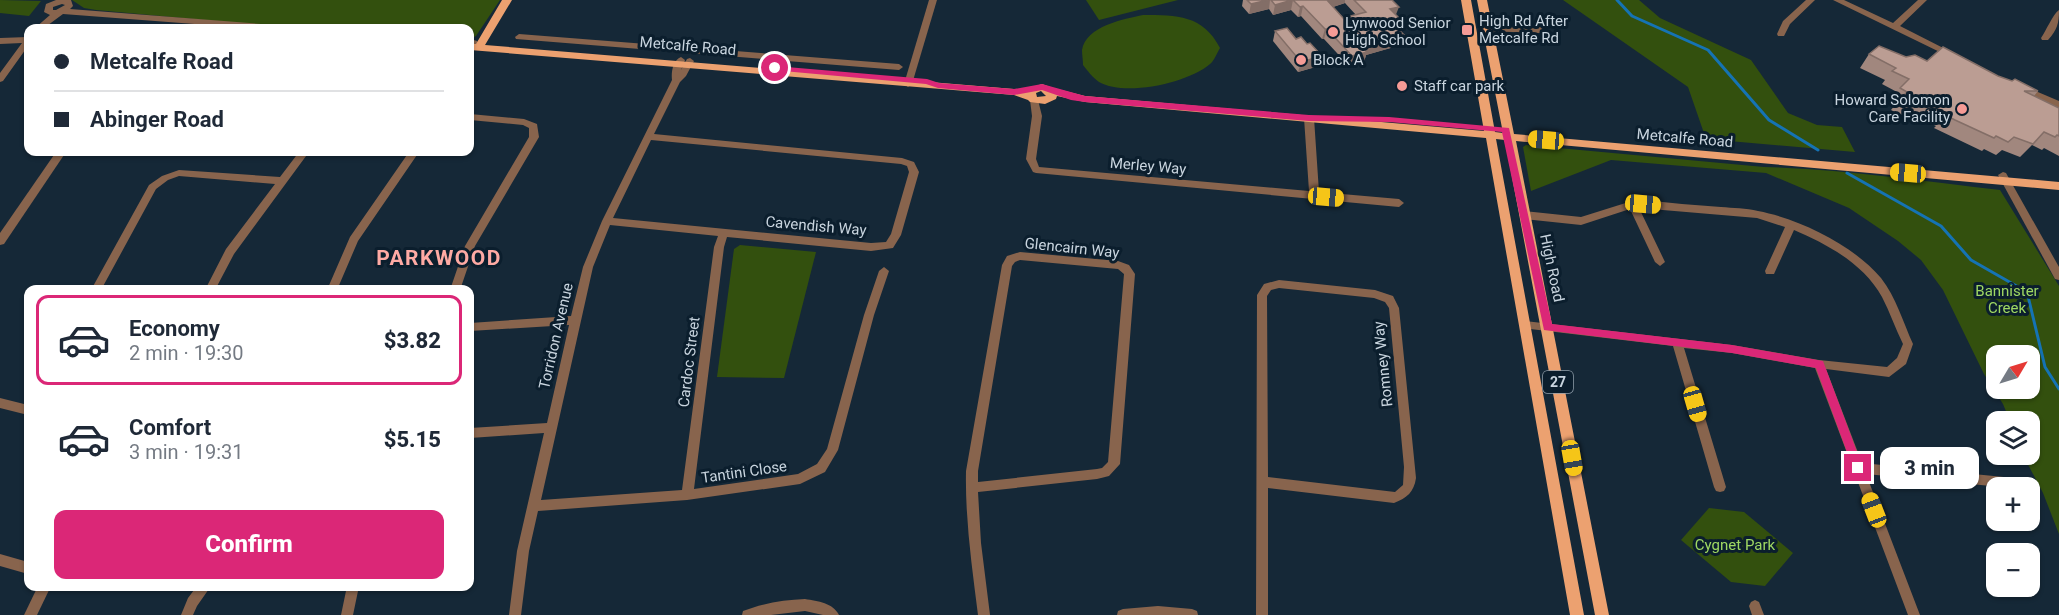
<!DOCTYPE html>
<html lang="en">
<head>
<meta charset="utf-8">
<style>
	:root { --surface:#fff; --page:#f2f2f3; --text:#1f2937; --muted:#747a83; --line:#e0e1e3; --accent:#db2777 }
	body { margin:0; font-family:Roboto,sans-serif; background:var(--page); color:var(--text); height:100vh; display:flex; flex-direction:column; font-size:22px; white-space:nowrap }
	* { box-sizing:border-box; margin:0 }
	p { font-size:20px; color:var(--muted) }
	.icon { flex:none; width:33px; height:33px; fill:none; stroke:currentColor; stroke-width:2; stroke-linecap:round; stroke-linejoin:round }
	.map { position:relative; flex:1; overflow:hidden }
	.panel { position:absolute; left:24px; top:285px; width:450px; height:306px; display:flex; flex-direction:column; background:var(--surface); border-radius:12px; box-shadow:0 2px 4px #0004 }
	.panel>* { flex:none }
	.banner { position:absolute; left:24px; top:24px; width:450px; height:132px; border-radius:12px; box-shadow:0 2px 4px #0004; display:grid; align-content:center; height:132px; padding:0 30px; background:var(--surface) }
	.needle { width:39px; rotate:52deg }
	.fabs { position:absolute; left:1986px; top:345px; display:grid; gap:12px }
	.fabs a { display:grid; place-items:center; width:54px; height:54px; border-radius:12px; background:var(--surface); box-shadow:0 2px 4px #0004; font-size:30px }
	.end { position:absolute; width:27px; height:27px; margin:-14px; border:8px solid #db2777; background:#fff; box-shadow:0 0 0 3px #fff }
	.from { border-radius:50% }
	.bubble { position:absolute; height:42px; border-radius:12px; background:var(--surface); box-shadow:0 2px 4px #0004; font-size:20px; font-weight:800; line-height:42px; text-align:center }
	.car { position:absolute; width:18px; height:36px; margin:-18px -9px; border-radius:8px; box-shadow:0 0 4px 2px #0007; background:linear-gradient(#f5c518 24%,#345 0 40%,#f5c518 0 76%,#345 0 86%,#f5c518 0) }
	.banner b { display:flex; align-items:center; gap:21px; height:57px; font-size:22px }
	.banner b+b { border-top:2px solid var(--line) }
	.banner i { width:15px; height:15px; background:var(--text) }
	ul { padding:10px 0 0; list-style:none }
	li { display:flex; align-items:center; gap:18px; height:90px; margin:0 12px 9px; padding:0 18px; border:3px solid transparent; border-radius:12px }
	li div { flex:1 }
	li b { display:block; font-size:22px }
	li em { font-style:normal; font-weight:800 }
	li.active { border-color:var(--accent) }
	li>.icon { width:54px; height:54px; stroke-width:1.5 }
	.button { display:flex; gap:12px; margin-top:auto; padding:12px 30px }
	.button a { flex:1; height:69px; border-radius:12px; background:var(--accent); color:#fff; font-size:24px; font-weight:800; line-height:69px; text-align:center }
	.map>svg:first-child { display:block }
	.green { fill:#33500e; fill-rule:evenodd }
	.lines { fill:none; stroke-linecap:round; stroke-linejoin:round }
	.stream { stroke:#1573b4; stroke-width:3 }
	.minor { fill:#88644d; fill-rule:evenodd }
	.major { fill:#eca170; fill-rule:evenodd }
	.wall { fill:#a1877e; fill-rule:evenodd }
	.shaded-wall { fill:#836e67 }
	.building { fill:#bb9d93; stroke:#836e67; stroke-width:1.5 }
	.route { fill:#db2777 }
	.poi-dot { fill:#f59b96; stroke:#0b1e2d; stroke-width:2 }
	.labels { text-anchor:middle; stroke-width:6; stroke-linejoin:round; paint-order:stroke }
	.shield { fill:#0b1e2d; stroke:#909eaa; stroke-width:1.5 }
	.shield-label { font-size:14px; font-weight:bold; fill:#c9d5df }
	.poi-label { font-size:15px; fill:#c9d5df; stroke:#0b1e2d; text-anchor:start }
	.street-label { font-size:15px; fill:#c9d5df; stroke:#0b1e2d }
	.park-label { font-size:15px; fill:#9fd863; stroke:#0b1e2d }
	.district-label { font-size:21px; font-weight:bold; letter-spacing:1.5px; fill:#feaaa4; stroke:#0b1e2d }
</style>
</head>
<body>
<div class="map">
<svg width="2059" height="615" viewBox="0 0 2059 615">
	<rect width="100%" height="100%" fill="#152837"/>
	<g class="green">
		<path d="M0 0 41 1 29 16 0 13Z"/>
		<path d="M72 0H500L476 36 470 39V28H292L96 10 84 8Z"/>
		<path d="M1086 0H1178L1099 20Z"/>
		<path d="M1563 0H1639L1660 18 1751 60 1788 113 1817 125 1842 127 1855 152 1706 139 1688 87Z"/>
		<path d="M1143 15C1177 15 1203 15 1220 48 1217 53 1214 61 1210 64 1188 83 1125 97 1099 82 1093 78 1087 70 1083 65 1083 60 1082 55 1082 50 1086 26 1124 19 1143 15Z"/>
		<path d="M1526 145 1764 167C1843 169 1921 181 2000 190L2059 286V534L2043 493 2023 455 2030 454V422L2010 421 2003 404 1984 374 1943 290 1921 260 1898 241 1849 208 1766 173 1611 160 1531 191 1523 147ZM1996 356H2030V388H1996Z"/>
		<path d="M740 245 816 252 784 378 717 377 734 249Z"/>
		<path d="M1709 508 1744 512 1793 553 1765 586 1731 582 1681 540Z"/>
	</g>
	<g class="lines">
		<g class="stream">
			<path d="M1617 0 1632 16 1708 50 1769 120 1818 150"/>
			<path d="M1847 173 1941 226 1971 260 2027 292 2045 367 2059 389"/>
		</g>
		<g class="minor">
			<path d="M56 0H71L73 6 70 9 274 25 278 28H247L63 14 44 28H35L50 15 44 12 46 4ZM62 4 65 5 56 10H53V7Z"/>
			<path d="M929 0H937L912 84 908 87 904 84Z"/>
			<path d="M1806 0H1815L1790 24 1784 36H1778L1777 34 1783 21Z"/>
			<path d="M1833 0H1844L1893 23 1918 0H1927L1900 26 1957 55 1953 58 1950 57Z"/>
			<path d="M2059 10C2059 24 2057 30 2048 40H2042L2041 38C2046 31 2053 14 2059 10Z"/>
			<path d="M1487 26 1540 27 1544 30 1540 33 1484 31 1483 29Z"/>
			<path d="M519 34 899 64 903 67 899 70 516 39 515 37Z"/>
			<path d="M28 37V46L3 81 0 82V73L22 43 0 44V38Z"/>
			<path d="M470 39 477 41 478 43 474 46 470 45Z"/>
			<path d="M681 57 685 60 681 70 687 59 690 58 694 61 686 76 680 82 654 134 902 158 914 162 919 172 901 235 893 248 871 251 727 237 724 247 694 489 798 474 817 464 827 449 864 315 879 271 884 267 889 271 874 315 838 450 825 472 800 484 687 500 538 511 529 551 521 615H509L517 551 544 433 470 438V428L547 423 569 325 470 331V323L571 316 583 267 602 221 672 80C671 72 673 60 681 57ZM651 140 901 164 907 166 909 172 891 234 886 242 871 243 613 218ZM610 225 718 236 714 247 682 490 541 500 593 267Z"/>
			<path d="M2024 86 2059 101V108L2021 91 2020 89Z"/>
			<path d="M1034 97 1038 100 1042 116 1036 159 1039 167 1309 191 1304 118 1309 115 1314 118 1319 192 1399 199 1404 203 1399 207 1036 173 1033 172 1026 159 1032 116 1030 100Z"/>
			<path d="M470 114 524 119 537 124 539 137 475 246 460 290H450L465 246 529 137V128L523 125 470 120Z"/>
			<path d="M56 152H66L4 244 0 245V233Z"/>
			<path d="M299 152H309L234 254 215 290H205L226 249 275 184 179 176 168 180 156 189 101 290H91L149 185 162 176 179 170 280 177Z"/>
			<path d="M409 152H419L358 241 337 290H327L350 237Z"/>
			<path d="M2003 172 2006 173 2059 267V280L2055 279 1998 175Z"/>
			<path d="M1643 200C1669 203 1695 205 1721 207 1733 208 1746 208 1758 211 1800 219 1853 245 1881 278 1896 297 1903 322 1913 344L1906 364 1889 377 1826 369 1862 463 2024 479 2026 483 2024 487 2012 488 1866 474 1920 615H1908L1815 368 1732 353 1684 348 1726 487 1724 491 1720 492 1716 491 1714 487 1673 346 1521 328 1520 325 1521 322 1525 321 1732 345 1819 360 1887 367 1897 358 1903 344C1895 328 1890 312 1882 297 1864 264 1827 244 1794 230L1774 274H1766L1765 271 1785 227 1757 218 1639 208 1665 262 1660 266 1655 262 1630 209 1581 225 1524 219 1519 215 1524 211 1581 217 1632 201Z"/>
			<path d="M1020 252 1118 261 1129 265 1135 274 1120 464 1109 476 1097 479 978 492 981 543 990 615H978C972 567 965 519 966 471L1002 265 1007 256ZM1020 260 1118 269 1124 274 1108 462 1102 468 1097 469 978 482V471L1012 266 1015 262Z"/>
			<path d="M1279 280 1375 290 1393 296 1399 308 1416 478C1414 492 1407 498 1394 503L1268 488V615H1256L1257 295 1264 284ZM1279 288 1374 298 1385 302 1389 308 1404 467 1403 485 1395 492 1268 477 1267 296 1271 290Z"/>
			<path d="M0 398 28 405V415L0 408Z"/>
			<path d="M0 554 28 562V574L0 566Z"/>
			<path d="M38 586H51L37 615H24Z"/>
			<path d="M197 586H211L197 606 193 615H181L188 598Z"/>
			<path d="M344 586H356L358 591 353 615H341L346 591Z"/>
			<path d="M805 599C818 601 833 603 839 615H823L805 611 771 615H742L743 611C763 603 784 600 805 599Z"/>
			<path d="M1755 600 1759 602 1764 615H1752L1749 606 1751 602Z"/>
			<path d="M1158 606 1192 609 1197 611 1198 615H1117L1118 611 1123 609Z"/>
		</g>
		<path class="major" d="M502 0H512L485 45 1014 89 1026 92 1027 89 1042 84 1053 88 1085 96 1484 131 1461 0H1471L1495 132 1503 133 1477 0H1487L1514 134 2059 182V190L1516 141 1609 615H1595L1505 140 1496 139 1584 615H1570L1486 138 1085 102 1057 96 1056 99 1045 104 1030 102 1028 100 1014 95 470 50V44H476ZM1041 91 1046 96 1037 97 1036 93Z"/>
	</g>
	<g class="wall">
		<path d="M1243 0H1392L1396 15 1399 18 1396 27 1404 35 1401 45 1366 55 1364 62 1349 66 1324 39H1322L1301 16 1298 17 1291 10 1273 15 1269 9 1249 14 1242 6ZM1345 3 1356 15 1343 18 1333 7Z"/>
		<path d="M1275 31 1307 44 1322 56 1319 66 1298 72 1273 41Z"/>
		<path d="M1869 54 1906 57 1998 76 2038 91 2034 96 2059 108V156L2044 148 2042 150 2032 145 2020 157 2002 150 1996 155 1984 149 1982 151 1934 128 1936 126 1906 111 1901 115 1891 110 1895 105 1889 101 1897 92 1882 84 1885 80 1860 68Z"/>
	</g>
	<g class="shaded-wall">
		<path d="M1268 0H1270L1269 9 1249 14 1251 4Z"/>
		<path d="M1293 0 1291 10 1273 15 1275 5Z"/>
		<path d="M1326 0H1345V3L1324 10Z"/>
		<path d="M1303 6 1301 16 1298 17 1300 7Z"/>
		<path d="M1399 7 1395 17 1390 9Z"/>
		<path d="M1399 18 1396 28 1390 21Z"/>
		<path d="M1325 29H1327L1324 39H1322Z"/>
		<path d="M1404 35 1401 45 1366 55 1364 62 1349 66 1352 56 1362 47Z"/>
		<path d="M1322 56 1319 66 1298 72 1301 62Z"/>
		<path d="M1917 98 1906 111 1901 115 1912 102Z"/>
	</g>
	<g class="building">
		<path d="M1247 0H1268L1251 4Z"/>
		<path d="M1271 0H1292L1275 5Z"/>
		<path d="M1293 0H1327L1343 18 1366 12 1354 0H1392L1399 7 1390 9 1399 18 1390 21 1404 35 1362 47 1367 52 1352 56 1327 29H1325L1303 6 1300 7Z"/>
		<path d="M1287 28 1296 39 1301 37 1307 44 1310 43 1322 56 1301 62 1275 31Z"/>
		<path d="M1879 46 1906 57 1915 55 1927 61 1943 47 1998 76 2012 81 2015 79 2038 91H2024L2059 108V136L2057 135 2055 137 2044 132 2033 144 2014 137 2008 142 1996 136 1994 138 1955 120 1945 115 1947 113 1917 98 1912 102 1902 97 1907 92 1900 88 1909 79 1892 71 1896 68 1869 54Z"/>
	</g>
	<path class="route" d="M775 66 927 79 939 83 1014 89 1042 84 1085 96 1309 115 1389 117 1509 128 1552 324 1732 345 1823 361 1863 468 1862 471H1854L1816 368 1732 353 1544 330 1502 132 1389 122 1309 121 1085 102 1071 100 1042 90 1014 95 938 88 926 84 772 70 771 68Z"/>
	<g class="poi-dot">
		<rect x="1461" y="24" width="12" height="12" rx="3"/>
		<circle cx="1333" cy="32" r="6"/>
		<circle cx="1301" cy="60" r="6"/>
		<circle cx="1402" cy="86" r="6"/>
		<circle cx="1962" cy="109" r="6"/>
	</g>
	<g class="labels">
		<rect class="shield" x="1543" y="371" width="30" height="22" rx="4.5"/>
		<g class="shield-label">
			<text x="1558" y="387">27</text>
		</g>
		<g class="poi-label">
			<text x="1479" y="26">High Rd After<tspan x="1479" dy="17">Metcalfe Rd</tspan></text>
			<text x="1345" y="28">Lynwood Senior<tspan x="1345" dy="17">High School</tspan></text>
			<text x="1313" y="65">Block A</text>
			<text x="1414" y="91">Staff car park</text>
			<text x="1950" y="105" text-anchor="end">Howard Solomon<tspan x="1950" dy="17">Care Facility</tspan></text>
		</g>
		<g class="street-label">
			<text transform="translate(688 46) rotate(5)" y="5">Metcalfe Road</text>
			<text transform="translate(1685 138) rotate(5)" y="5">Metcalfe Road</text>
			<text transform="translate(1148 166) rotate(5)" y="5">Merley Way</text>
			<text transform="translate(816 226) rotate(5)" y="5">Cavendish Way</text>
			<text transform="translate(1072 248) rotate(6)" y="5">Glencairn Way</text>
			<text transform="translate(1552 268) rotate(78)" y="5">High Road</text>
			<text transform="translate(556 336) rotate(-77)" y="5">Torridon Avenue</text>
			<text transform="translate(689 362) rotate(-83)" y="5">Cardoc Street</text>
			<text transform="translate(1383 364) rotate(-96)" y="5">Romney Way</text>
			<text transform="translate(744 472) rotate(-8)" y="5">Tantini Close</text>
		</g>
		<g class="park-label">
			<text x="2007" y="296">Bannister<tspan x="2007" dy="17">Creek</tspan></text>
			<text x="1735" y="550">Cygnet Park</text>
		</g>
		<g class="district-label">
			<text x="439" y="265">PARKWOOD</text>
		</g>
	</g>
</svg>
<div class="fabs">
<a><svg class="needle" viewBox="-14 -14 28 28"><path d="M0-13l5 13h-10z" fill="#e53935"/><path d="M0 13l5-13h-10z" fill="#747a83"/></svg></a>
<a><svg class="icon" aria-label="layers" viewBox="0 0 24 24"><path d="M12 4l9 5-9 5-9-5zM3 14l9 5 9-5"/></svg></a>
<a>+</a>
<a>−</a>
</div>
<i class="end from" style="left:775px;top:68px"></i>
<i class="end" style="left:1858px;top:468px"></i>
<div class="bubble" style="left:1880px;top:447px;width:99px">3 min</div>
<i class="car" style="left:1546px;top:140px;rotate:275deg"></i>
<i class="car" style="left:1908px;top:173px;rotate:275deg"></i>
<i class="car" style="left:1326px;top:197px;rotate:95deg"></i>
<i class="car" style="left:1643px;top:204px;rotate:95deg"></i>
<i class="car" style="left:1695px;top:404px;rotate:164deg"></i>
<i class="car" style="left:1572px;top:458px;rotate:170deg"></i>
<i class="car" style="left:1874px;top:510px;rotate:339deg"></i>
<div class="banner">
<b><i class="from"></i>Metcalfe Road</b>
<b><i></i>Abinger Road</b>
</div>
<section class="panel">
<ul>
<li class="active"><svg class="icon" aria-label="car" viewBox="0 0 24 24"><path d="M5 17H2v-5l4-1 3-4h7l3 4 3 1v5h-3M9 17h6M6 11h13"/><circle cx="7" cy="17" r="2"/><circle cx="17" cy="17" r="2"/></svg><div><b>Economy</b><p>2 min · 19:30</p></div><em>$3.82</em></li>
<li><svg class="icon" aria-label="car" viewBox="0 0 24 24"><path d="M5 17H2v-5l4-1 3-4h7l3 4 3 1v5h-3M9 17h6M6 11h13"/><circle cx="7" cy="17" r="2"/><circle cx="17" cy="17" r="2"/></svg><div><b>Comfort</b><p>3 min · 19:31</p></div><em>$5.15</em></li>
</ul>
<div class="button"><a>Confirm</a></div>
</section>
</div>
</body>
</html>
